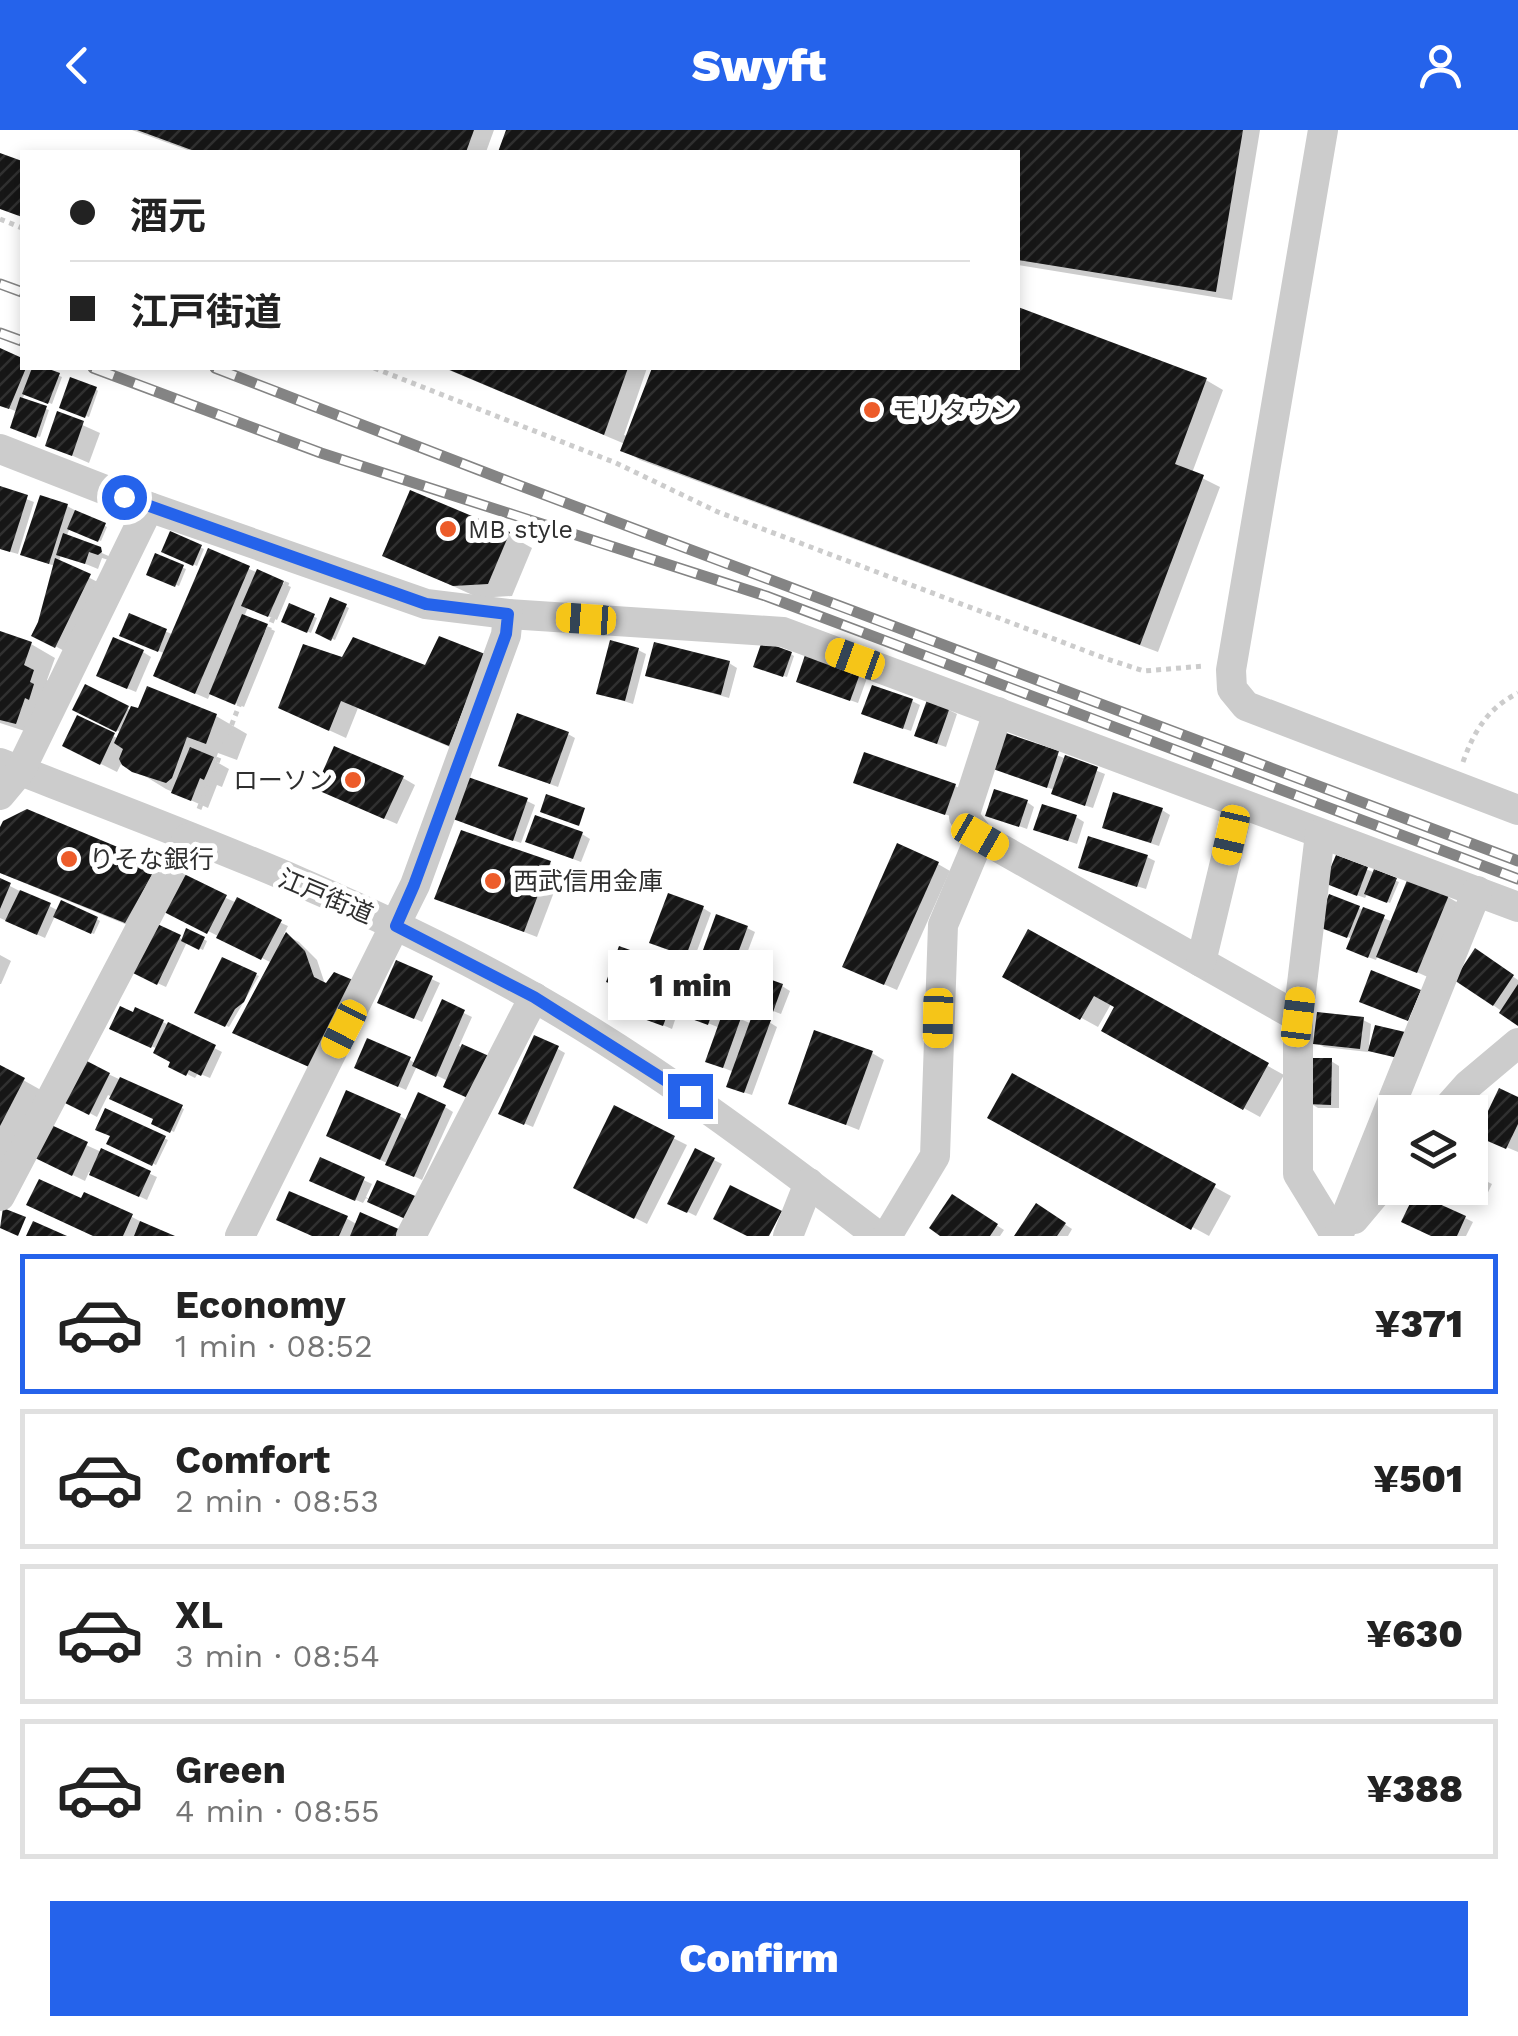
<!DOCTYPE html>
<html lang="en">
<head>
<meta charset="utf-8">
<style>
	:root { --surface:#fff; --page:#f2f2f2; --text:#222; --muted:#767676; --line:#e0e0e0; --accent:#2563eb }
	body { margin:0; font-family:"Work Sans","Noto Sans JP",sans-serif; background:var(--page); color:var(--text); height:100vh; display:flex; flex-direction:column; font-size:38px; white-space:nowrap }
	* { box-sizing:border-box; margin:0 }
	p { font-size:32px; color:var(--muted) }
	.icon { flex:none; width:55px; height:55px; fill:none; stroke:currentColor; stroke-width:2; stroke-linecap:round; stroke-linejoin:round }
	.map { position:relative; height:1106px; overflow:hidden }
	.details { display:flex; flex-direction:column; background:var(--surface); flex:1 }
	.details>* { flex:none }
	.guide { position:absolute; left:20px; top:20px; width:1000px; height:220px; border-radius:0px; box-shadow:0 5px 15px #0003; display:grid; align-content:center; height:220px; padding:0 50px; background:var(--surface) }
	.fabs { position:absolute; left:1378px; top:965px; display:grid; gap:20px }
	.fabs a { display:grid; place-items:center; width:110px; height:110px; border-radius:0px; background:var(--surface); box-shadow:0 5px 15px #0003; font-size:50px }
	.end { position:absolute; width:45px; height:45px; margin:-22px; border:12px solid #2563eb; background:#fff; box-shadow:0 0 0 5px #fff }
	.from { border-radius:50% }
	.bubble { position:absolute; height:70px; border-radius:0px; background:var(--surface); box-shadow:0 5px 15px #0003; font-size:32px; font-weight:800; line-height:70px; text-align:center }
	.car { position:absolute; width:30px; height:60px; margin:-30px -15px; border-radius:12px; box-shadow:0 0 8px 2px #0007; background:linear-gradient(#f5c518 24%,#345 0 40%,#f5c518 0 76%,#345 0 86%,#f5c518 0) }
	.guide b { display:flex; align-items:center; gap:35px; height:95px; font-size:38px }
	.guide b+b { border-top:2px solid var(--line) }
	.guide i { width:25px; height:25px; background:var(--text) }
	ul { padding:18px 0 0; list-style:none }
	li { display:flex; align-items:center; gap:30px; height:140px; margin:0 20px 15px; padding:0 30px; border:5px solid var(--line); border-radius:0px }
	li div { flex:1 }
	li b { display:block; font-size:38px }
	li em { font-style:normal; font-weight:800 }
	li.on { border-color:var(--accent) }
	li>.icon { width:90px; height:90px; stroke-width:1.5 }
	.button { display:flex; gap:20px; margin-top:auto; padding:20px 50px }
	.button a { flex:1; height:115px; border-radius:0px; background:var(--accent); color:#fff; font-size:40px; font-weight:800; line-height:115px; text-align:center }
	header { display:flex; justify-content:space-between; align-items:center; height:130px; padding:0 50px; background:var(--accent); color:#fff; font-size:45px; font-weight:800 }
	.map>svg:first-child { display:block }
	.shadow { fill:#0003 }
	.building { fill:url(#building-hatch) }
	.lines { fill:none; stroke-linecap:round; stroke-linejoin:round }
	.path { stroke:#ccc; stroke-width:5; stroke-dasharray:5 5; stroke-linecap:butt }
	.minor { stroke:#ccc; stroke-width:30 }
	.rail-casing { stroke:#848484; stroke-width:11 }
	.rail { stroke:#fff; stroke-width:8; stroke-dasharray:22; stroke-linecap:butt }
	.route { stroke:#2563eb; stroke-width:12 }
	.poi-dot { fill:#ed5c2a; stroke:#fff; stroke-width:4 }
	.labels { text-anchor:middle; stroke-width:10; stroke-linejoin:round; paint-order:stroke }
	.poi-label { font-size:25px; fill:#2f2f2f; stroke:#fff; text-anchor:start }
	.street-label { font-size:25px; fill:#2f2f2f; stroke:#fff }
</style>
</head>
<body>
<header><svg class="icon" aria-label="back" viewBox="0 0 24 24"><path d="M15 5l-7 7 7 7"/></svg>Swyft<svg class="icon" aria-label="person" viewBox="0 0 24 24"><circle cx="12" cy="8" r="4"/><path d="M4 21q1-7 8-7t8 7"/></svg></header>
<div class="map">
<svg width="1518" height="1106" viewBox="0 0 1518 1106">
	<defs>
		<pattern id="building-hatch" width="6" height="6" patternUnits="userSpaceOnUse" patternTransform="scale(2.5)"><rect width="6" height="6" fill="#161616"/><path d="M-1 1l2-2M0 6l6-6M5 7l2-2" fill="none" stroke="#303030"/></pattern>
	</defs>
	<rect width="100%" height="100%" fill="#fff"/>
	<g class="shadow">
		<path d="M132 0H494L486 22H193Z"/>
		<path d="M509 0H1260L1232 170 1018 135V22H501Z"/>
		<path d="M1018 180 1206 250 1223 260 1192 343 1220 357 1158 522 640 330 623 320 625 314 444 238H647L624 305 628 306 654 238H1018Z"/>
		<path d="M0 221 22 231V238H39L62 247 52 274 25 263 22 270 49 280 40 307 16 299 18 282 0 275Z"/>
		<path d="M96 259 98 261 89 287 65 279Z"/>
		<path d="M58 284 100 303 89 333 48 315Z"/>
		<path d="M0 359 34 372 18 424 0 419Z"/>
		<path d="M411 363 509 405 532 418 512 466 479 468 385 425Z"/>
		<path d="M67 376 107 397 101 411 70 398 66 407 113 428 112 431 102 428 98 439 61 424 59 432 113 460 79 529 35 505 55 436 31 428Z"/>
		<path d="M171 404 204 419 197 436 164 421Z"/>
		<path d="M210 422 291 457 277 490 248 477 244 487 275 501 244 577 211 562 208 569 169 552 166 524 130 509V486L174 505Z"/>
		<path d="M156 427 186 439 179 456 149 444Z"/>
		<path d="M332 470 349 478 335 510 318 502Z"/>
		<path d="M290 476 317 488 311 503 284 491Z"/>
		<path d="M0 504 31 514 55 528 47 550 57 556 40 606 0 593Z"/>
		<path d="M440 509 466 624 358 578 346 608 298 586 343 530 426 538Z"/>
		<path d="M638 520 646 524 633 574 598 563Z"/>
		<path d="M143 522 151 527 136 562 107 550Z"/>
		<path d="M791 524 794 526 787 547 759 538Z"/>
		<path d="M808 525 867 548 858 573 807 555Z"/>
		<path d="M729 533 737 538 729 568 648 545Z"/>
		<path d="M86 557 132 581 216 586 247 604 237 630 218 623 215 631 229 639 222 657 217 655 208 678 166 659 122 632 117 642 81 624 78 589 119 609 122 603 76 579Z"/>
		<path d="M912 571 920 575 911 601 872 588Z"/>
		<path d="M949 580 957 584 946 617 925 610Z"/>
		<path d="M568 604 575 608 558 657 509 639Z"/>
		<path d="M1008 606 1105 644 1093 678 1062 668 1055 660 1004 643Z"/>
		<path d="M403 648 415 655 397 694 331 665Z"/>
		<path d="M864 656H955L963 660 953 687Z"/>
		<path d="M527 671 535 675 521 713 464 693Z"/>
		<path d="M1027 672 1034 677 1027 699 988 685Z"/>
		<path d="M1162 680 1170 685 1159 716 1113 701Z"/>
		<path d="M1076 687 1084 692 1077 714 1044 703Z"/>
		<path d="M0 703 157 736 142 801 0 743Z"/>
		<path d="M582 704 590 709 581 732 536 715Z"/>
		<path d="M1147 727 1155 731 1146 759 1088 741Z"/>
		<path d="M1337 728 1399 752 1390 773 1368 763 1365 768 1335 757Z"/>
		<path d="M550 733 562 741 537 807 437 768Z"/>
		<path d="M938 734 950 741 897 860 858 843Z"/>
		<path d="M0 751 59 781 97 789 100 791 94 804 55 786 45 808 0 788Z"/>
		<path d="M1448 767 1460 774 1430 848 1378 825 1376 830 1357 823 1353 809 1327 799 1359 778 1393 792Z"/>
		<path d="M226 768 288 796 284 804 299 812 317 830 326 857 323 942 272 833 168 781Z"/>
		<path d="M703 778 711 783 694 829 660 817Z"/>
		<path d="M154 796 184 810 187 801 207 811 203 820 187 812 166 857 144 847Z"/>
		<path d="M747 798 755 802 743 834 714 824Z"/>
		<path d="M1029 803 1284 945 1260 987 1104 901 1117 877 1111 874 1098 897 1005 846Z"/>
		<path d="M0 825 11 831 1 854H0Z"/>
		<path d="M1483 826 1518 850V893L1457 849Z"/>
		<path d="M643 827 650 832 639 864 617 856Z"/>
		<path d="M223 830 259 846 229 897 198 882Z"/>
		<path d="M397 833 440 853 422 892 388 876Z"/>
		<path d="M695 844 731 859 782 856 790 861 781 884 728 864 722 881 752 894 769 892 777 897 752 965 737 960 734 942 716 935 720 898 678 881 672 899 644 887 659 845 690 859Z"/>
		<path d="M443 873 472 887 459 916 488 928 448 951 417 936 406 960 365 941 410 930 416 934Z"/>
		<path d="M1363 890 1371 894 1369 915 1372 916 1368 922 1324 917 1316 913Z"/>
		<path d="M163 892 222 922 210 948 198 943 195 948 171 936 173 931 158 919 120 903Z"/>
		<path d="M558 919 565 923 533 997 509 987Z"/>
		<path d="M872 923 884 930 859 1000 791 973Z"/>
		<path d="M1331 931 1339 936V978H1318L1310 973Z"/>
		<path d="M82 932 184 979 174 1002 154 993 156 988 108 965 97 987 63 969Z"/>
		<path d="M0 937 48 964 0 1055Z"/>
		<path d="M1013 947 1231 1066 1209 1106 990 987Z"/>
		<path d="M1518 970V1022L1487 1009Z"/>
		<path d="M445 977 453 982 422 1050 337 1009 400 986 408 991Z"/>
		<path d="M615 979 687 1015 647 1094 588 1064Z"/>
		<path d="M107 981 168 1010 156 1035 110 1013 113 1006Z"/>
		<path d="M86 1015 157 1047 147 1070 89 1042 85 1051 46 1032Z"/>
		<path d="M696 1021 722 1034 696 1086 670 1073Z"/>
		<path d="M321 1030 372 1054 366 1067 377 1075 366 1068 363 1073 320 1054Z"/>
		<path d="M1470 1043 1492 1054 1483 1073 1450 1058H1470Z"/>
		<path d="M953 1067 1004 1100 1000 1106H945Z"/>
		<path d="M83 1071 132 1087 169 1106H97Z"/>
		<path d="M1037 1076 1072 1099 1068 1106H1017Z"/>
		<path d="M346 1088 358 1095 351 1106H315Z"/>
		<path d="M1465 1088 1473 1092 1466 1106H1434Z"/>
	</g>
	<g class="building">
		<path d="M137 0H474L466 22H197Z"/>
		<path d="M506 0H1243L1216 162 1018 130V22H498Z"/>
		<path d="M0 23 22 31V87L0 79Z"/>
		<path d="M1018 177 1207 248 1175 334 1204 345 1140 515 620 321 652 238H1018Z"/>
		<path d="M0 218 22 228V238H26L9 279 0 276Z"/>
		<path d="M32 238H46L60 243 48 274 22 264Z"/>
		<path d="M445 238H628L604 305Z"/>
		<path d="M70 247 97 257 85 288 59 278Z"/>
		<path d="M20 267 47 276 36 308 10 298Z"/>
		<path d="M57 281 84 291 72 326 45 316Z"/>
		<path d="M0 356 28 365 10 422 0 419Z"/>
		<path d="M410 360 510 402 488 454 453 456 382 426Z"/>
		<path d="M40 365 68 374 49 434 20 425Z"/>
		<path d="M75 380 106 393 98 412 67 399Z"/>
		<path d="M170 401 202 415 193 436 161 422Z"/>
		<path d="M63 403 101 417 102 422 98 425 89 422 85 434 56 425Z"/>
		<path d="M208 418 250 436 195 564 153 546Z"/>
		<path d="M155 423 184 435 175 457 146 445Z"/>
		<path d="M55 428 91 444 55 518 31 506 38 492Z"/>
		<path d="M257 439 284 451 268 487 241 476Z"/>
		<path d="M330 467 347 474 331 511 315 503Z"/>
		<path d="M289 473 315 484 307 503 281 492Z"/>
		<path d="M129 483 167 499 158 522 119 506Z"/>
		<path d="M242 484 268 494 235 575 209 564Z"/>
		<path d="M0 501 32 512 24 535 34 540 30 552 34 554 29 570 25 568 16 594 0 590Z"/>
		<path d="M439 506 485 524 449 616 341 571 329 601 278 578 303 514 342 527 353 507 425 535Z"/>
		<path d="M113 507 144 520 127 559 96 546Z"/>
		<path d="M610 510 639 518 625 571 596 564Z"/>
		<path d="M762 511 792 522 783 547 753 537Z"/>
		<path d="M654 512 730 531 721 565 645 546Z"/>
		<path d="M806 522 861 541 850 571 796 552Z"/>
		<path d="M85 554 129 576 116 602 72 580Z"/>
		<path d="M872 555 913 569 903 599 861 584Z"/>
		<path d="M147 556 217 584 206 614 187 607 172 648 166 653 132 642 122 635 119 629 123 619 114 613 131 576 138 578Z"/>
		<path d="M927 570 950 577 937 614 914 606Z"/>
		<path d="M517 583 569 602 550 654 498 636Z"/>
		<path d="M77 585 115 603 100 635 62 616Z"/>
		<path d="M1006 603 1059 621 1047 658 993 639Z"/>
		<path d="M334 616 404 646 384 689 315 659Z"/>
		<path d="M190 617 214 627 204 650 200 648 191 671 171 663Z"/>
		<path d="M864 622 956 654 945 685 853 653Z"/>
		<path d="M1065 625 1098 637 1085 676 1051 664Z"/>
		<path d="M468 647 528 668 513 711 453 689Z"/>
		<path d="M994 659 1028 670 1019 697 985 686Z"/>
		<path d="M1113 662 1163 678 1151 713 1102 698Z"/>
		<path d="M546 664 585 678 579 696 540 682Z"/>
		<path d="M1042 674 1077 685 1068 711 1033 700Z"/>
		<path d="M27 679 158 734 125 793 0 743V697L3 691Z"/>
		<path d="M535 685 583 702 573 729 525 712Z"/>
		<path d="M461 700 551 731 524 802 434 769Z"/>
		<path d="M1088 706 1148 725 1137 757 1078 738Z"/>
		<path d="M897 713 939 732 884 855 842 837Z"/>
		<path d="M1336 725 1368 737 1357 766 1324 753Z"/>
		<path d="M1374 739 1397 748 1387 773 1364 764Z"/>
		<path d="M184 744 227 765 207 804 164 782Z"/>
		<path d="M0 748 11 753 0 779Z"/>
		<path d="M1408 748 1449 765 1417 843 1376 827Z"/>
		<path d="M20 760 51 773 37 805 5 791Z"/>
		<path d="M668 763 704 776 686 826 649 813Z"/>
		<path d="M1329 764 1360 776 1347 808 1316 796Z"/>
		<path d="M237 767 282 790 261 830 216 808Z"/>
		<path d="M61 770 98 787 91 804 53 787Z"/>
		<path d="M1363 777 1385 785 1368 828 1346 819Z"/>
		<path d="M716 784 748 796 735 831 703 820Z"/>
		<path d="M153 792 181 805 157 855 133 843Z"/>
		<path d="M186 798 205 807 199 820 181 811Z"/>
		<path d="M1028 799 1269 933 1243 980 1101 901 1114 877 1094 866 1080 890 1002 847Z"/>
		<path d="M286 802 305 821 314 847 326 853 334 842 353 850 309 937 232 903Z"/>
		<path d="M619 816 644 825 631 861 606 852Z"/>
		<path d="M1475 818 1514 845 1493 876 1454 850Z"/>
		<path d="M222 827 257 843 244 872 235 879 225 897 194 883Z"/>
		<path d="M396 830 433 846 414 889 377 873Z"/>
		<path d="M736 837 783 854 773 882 726 865Z"/>
		<path d="M1371 840 1421 860 1408 891 1359 872Z"/>
		<path d="M694 841 723 851 708 895 678 884Z"/>
		<path d="M657 842 680 850 663 896 641 888Z"/>
		<path d="M1518 854V896L1499 883Z"/>
		<path d="M442 869 465 880 436 947 412 936Z"/>
		<path d="M120 876 133 882 135 877 164 890 151 918 109 899Z"/>
		<path d="M724 879 742 885 723 938 705 932Z"/>
		<path d="M1317 882 1364 887 1360 919 1313 914Z"/>
		<path d="M753 883 771 890 744 963 726 957Z"/>
		<path d="M168 892 216 915 201 946 189 940 186 946 168 937 170 932 153 923Z"/>
		<path d="M1375 895 1405 902 1398 928 1368 921Z"/>
		<path d="M814 900 873 921 846 995 788 974Z"/>
		<path d="M534 905 559 916 524 995 498 984Z"/>
		<path d="M367 908 411 927 398 957 354 938Z"/>
		<path d="M462 914 489 926 470 969 443 957Z"/>
		<path d="M81 928 110 943 89 985 59 970Z"/>
		<path d="M1308 928H1332L1331 975 1307 974Z"/>
		<path d="M0 935 25 948 0 996Z"/>
		<path d="M1012 943 1216 1054 1191 1100 987 988Z"/>
		<path d="M120 947 183 975 170 1003 151 994 153 989 109 969Z"/>
		<path d="M1499 958 1518 967V994L1506 1019 1476 1006Z"/>
		<path d="M346 960 401 984 380 1030 326 1006Z"/>
		<path d="M418 962 446 975 414 1047 385 1035Z"/>
		<path d="M614 975 675 1006 634 1089 573 1058Z"/>
		<path d="M105 978 166 1006 152 1036 106 1014 110 1006 95 1000Z"/>
		<path d="M47 993 88 1012 72 1046 31 1026Z"/>
		<path d="M101 1018 151 1041 139 1067 89 1045Z"/>
		<path d="M695 1018 715 1028 687 1083 667 1074Z"/>
		<path d="M320 1027 365 1047 355 1071 309 1051Z"/>
		<path d="M1470 1041 1485 1048 1474 1070 1447 1058H1470Z"/>
		<path d="M39 1049 81 1068 84 1062 133 1084 123 1106H93L26 1075Z"/>
		<path d="M377 1050 420 1068 410 1091 367 1072Z"/>
		<path d="M730 1055 782 1081 769 1106H747L713 1089Z"/>
		<path d="M289 1061 348 1086 339 1106H312L276 1090Z"/>
		<path d="M1415 1063 1466 1086 1457 1106H1431L1401 1092Z"/>
		<path d="M952 1064 998 1094 990 1106H940L929 1098Z"/>
		<path d="M1036 1073 1066 1093 1057 1106H1014Z"/>
		<path d="M3 1078 26 1087 18 1106 0 1098Z"/>
		<path d="M360 1082 403 1101 400 1106H350Z"/>
		<path d="M33 1091 67 1106H26Z"/>
		<path d="M140 1091 175 1106H134Z"/>
	</g>
	<g class="lines">
		<g class="path">
			<path d="M0 89 22 98"/>
			<path d="M374 238 616 333 718 382 1107 529 1144 541 1204 536"/>
			<path d="M1463 632C1474 601 1488 578 1518 563"/>
			<path d="M199 679 287 452"/>
		</g>
		<g class="minor">
			<path d="M1323 0 1231 540 1232 559 1246 576 1518 680"/>
			<path d="M0 319 149 377 426 474 508 484 783 502 1518 777"/>
			<path d="M0 633C181 703 367 771 535 868 656 937 768 1022 878 1106"/>
			<path d="M0 665 20 641 149 377"/>
			<path d="M1320 704 1298 887V1044L1336 1106"/>
			<path d="M980 707 1298 887"/>
			<path d="M1201 832 1239 674"/>
			<path d="M1444 982 1468 955 1518 913"/>
			<path d="M0 1066 188 708"/>
			<path d="M1354 1089 1395 1040"/>
			<path d="M240 1106 415 755 506 505 508 484"/>
			<path d="M411 1106 534 867"/>
			<path d="M788 1106 809 1053"/>
			<path d="M887 1106 935 1026 943 795 980 707 964 687 998 582"/>
			<path d="M1338 1106 1477 761"/>
		</g>
		<defs>
			<g id="rail">
				<path d="M0 154 22 162"/>
				<path d="M0 203 22 211"/>
				<path d="M93 238 321 323 766 466 1518 749"/>
				<path d="M215 238 497 347 1518 731"/>
			</g>
		</defs>
		<use href="#rail" class="rail-casing"/>
		<use href="#rail" class="rail"/>
	</g>
	<g class="lines">
		<path class="route" d="M124 367 426 474 508 484 506 504 414 755 396 796 534 867 690 966"/>
	</g>
	<g class="poi-dot">
		<circle cx="872" cy="280" r="10"/>
		<circle cx="448" cy="399" r="10"/>
		<circle cx="353" cy="650" r="10"/>
		<circle cx="69" cy="729" r="10"/>
		<circle cx="493" cy="751" r="10"/>
	</g>
	<g class="labels">
		<g class="poi-label">
			<text x="892" y="289">モリタウン</text>
			<text x="468" y="408">MB style</text>
			<text x="333" y="659" text-anchor="end">ローソン</text>
			<text x="89" y="738">りそな銀行</text>
			<text x="513" y="760">西武信用金庫</text>
		</g>
		<g class="street-label">
			<text transform="translate(326 766) rotate(23)" y="9">江戸街道</text>
		</g>
	</g>
</svg>
<div class="fabs">
<a><svg class="icon" aria-label="layers" viewBox="0 0 24 24"><path d="M12 4l9 5-9 5-9-5zM3 14l9 5 9-5"/></svg></a>
</div>
<i class="end from" style="left:124px;top:367px"></i>
<i class="end" style="left:690px;top:966px"></i>
<div class="bubble" style="left:608px;top:820px;width:165px">1 min</div>
<i class="car" style="left:586px;top:489px;rotate:274deg"></i>
<i class="car" style="left:855px;top:529px;rotate:290deg"></i>
<i class="car" style="left:1231px;top:705px;rotate:193deg"></i>
<i class="car" style="left:980px;top:707px;rotate:120deg"></i>
<i class="car" style="left:1298px;top:887px;rotate:7deg"></i>
<i class="car" style="left:938px;top:888px;rotate:181deg"></i>
<i class="car" style="left:344px;top:899px;rotate:207deg"></i>
<div class="guide">
<b><i class="from"></i>酒元</b>
<b><i></i>江戸街道</b>
</div>
</div>
<section class="details">
<ul>
<li class="on"><svg class="icon" aria-label="car" viewBox="0 0 24 24"><path d="M5 17H2v-5l4-1 3-4h7l3 4 3 1v5h-3M9 17h6M6 11h13"/><circle cx="7" cy="17" r="2"/><circle cx="17" cy="17" r="2"/></svg><div><b>Economy</b><p>1 min · 08:52</p></div><em>¥371</em></li>
<li><svg class="icon" aria-label="car" viewBox="0 0 24 24"><path d="M5 17H2v-5l4-1 3-4h7l3 4 3 1v5h-3M9 17h6M6 11h13"/><circle cx="7" cy="17" r="2"/><circle cx="17" cy="17" r="2"/></svg><div><b>Comfort</b><p>2 min · 08:53</p></div><em>¥501</em></li>
<li><svg class="icon" aria-label="car" viewBox="0 0 24 24"><path d="M5 17H2v-5l4-1 3-4h7l3 4 3 1v5h-3M9 17h6M6 11h13"/><circle cx="7" cy="17" r="2"/><circle cx="17" cy="17" r="2"/></svg><div><b>XL</b><p>3 min · 08:54</p></div><em>¥630</em></li>
<li><svg class="icon" aria-label="car" viewBox="0 0 24 24"><path d="M5 17H2v-5l4-1 3-4h7l3 4 3 1v5h-3M9 17h6M6 11h13"/><circle cx="7" cy="17" r="2"/><circle cx="17" cy="17" r="2"/></svg><div><b>Green</b><p>4 min · 08:55</p></div><em>¥388</em></li>
</ul>
<div class="button"><a>Confirm</a></div>
</section>
</body>
</html>
